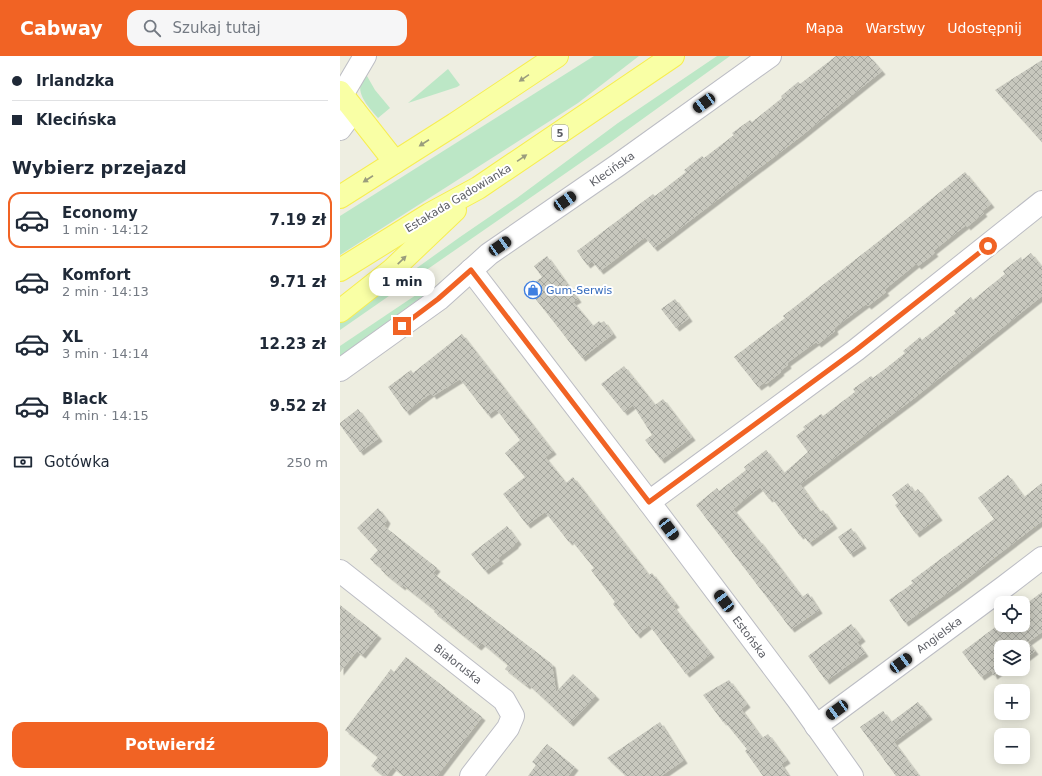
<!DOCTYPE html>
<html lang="pl">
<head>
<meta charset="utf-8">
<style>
	:root { --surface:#fff; --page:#f6f6f7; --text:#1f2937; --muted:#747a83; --line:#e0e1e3; --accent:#f16324 }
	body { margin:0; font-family:"DejaVu Sans",sans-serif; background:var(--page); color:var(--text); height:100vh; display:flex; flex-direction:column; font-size:15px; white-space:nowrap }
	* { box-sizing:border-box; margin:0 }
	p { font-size:13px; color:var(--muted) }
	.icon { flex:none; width:22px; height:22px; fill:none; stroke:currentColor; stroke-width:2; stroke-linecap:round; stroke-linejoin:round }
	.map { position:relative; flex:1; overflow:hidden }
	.side { display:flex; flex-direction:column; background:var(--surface); width:340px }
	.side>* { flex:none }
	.hud { display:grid; align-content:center; height:88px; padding:0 12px; background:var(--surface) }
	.controls { position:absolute; left:654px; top:540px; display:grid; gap:8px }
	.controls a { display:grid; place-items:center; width:36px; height:36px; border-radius:8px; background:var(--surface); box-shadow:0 2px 10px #0003; font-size:20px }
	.end { position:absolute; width:18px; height:18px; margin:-9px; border:5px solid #f16324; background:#fff; box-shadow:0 0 0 2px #fff }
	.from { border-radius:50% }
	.bubble { position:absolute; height:28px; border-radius:12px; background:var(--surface); box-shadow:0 2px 10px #0003; font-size:13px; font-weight:600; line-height:28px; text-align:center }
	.car { position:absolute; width:12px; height:24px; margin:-12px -6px; border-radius:5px; box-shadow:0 0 3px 1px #0007; background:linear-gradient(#222 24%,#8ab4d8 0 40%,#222 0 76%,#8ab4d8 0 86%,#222 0) }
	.hud b { display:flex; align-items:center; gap:14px; height:38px; font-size:15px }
	.hud b+b { border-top:1px solid var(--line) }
	.hud i { width:10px; height:10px; background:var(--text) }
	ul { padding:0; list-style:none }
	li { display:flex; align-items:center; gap:12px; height:56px; margin:0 8px 6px; padding:0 4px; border:2px solid transparent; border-radius:12px }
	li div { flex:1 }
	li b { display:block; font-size:15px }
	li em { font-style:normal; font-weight:600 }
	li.on { border-color:var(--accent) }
	li>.icon { width:36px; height:36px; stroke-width:1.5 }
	h2 { padding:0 12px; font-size:18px; line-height:48px }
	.pay { display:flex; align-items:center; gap:10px; height:44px; padding:0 12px; font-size:15px }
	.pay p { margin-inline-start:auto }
	.primary-button { display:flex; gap:8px; margin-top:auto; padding:8px 12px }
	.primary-button a { flex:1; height:46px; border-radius:12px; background:var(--accent); color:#fff; font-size:16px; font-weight:600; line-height:46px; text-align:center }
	header { display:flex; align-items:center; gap:24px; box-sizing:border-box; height:56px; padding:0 20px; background:var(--accent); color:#fff }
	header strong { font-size:19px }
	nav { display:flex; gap:22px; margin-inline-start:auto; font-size:14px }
	.search { width:280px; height:36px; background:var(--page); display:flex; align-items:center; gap:10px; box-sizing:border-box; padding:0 14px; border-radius:12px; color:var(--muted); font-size:15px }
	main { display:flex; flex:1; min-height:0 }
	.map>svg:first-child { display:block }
	.grass { fill:#bce7c6 }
	.building { fill:url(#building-cross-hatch); filter:url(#shadow) }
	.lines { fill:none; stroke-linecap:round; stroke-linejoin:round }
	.minor-casing { stroke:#bcbdc4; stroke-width:24 }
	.major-casing { stroke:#f7ee51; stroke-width:24 }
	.minor { stroke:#fff; stroke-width:22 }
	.major { stroke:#f9ffa5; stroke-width:22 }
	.oneway { fill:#9a9d7d }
	.route { stroke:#f16324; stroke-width:5 }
	.labels { text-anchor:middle; stroke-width:4; stroke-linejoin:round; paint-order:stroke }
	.shield { fill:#fff; stroke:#8c8d92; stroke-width:1 }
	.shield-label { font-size:10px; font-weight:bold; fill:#5a5c63 }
	.street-label { font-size:11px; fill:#5a5c63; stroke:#fff }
	.shop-label { font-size:11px; fill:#366cbe; stroke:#fff; text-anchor:start }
</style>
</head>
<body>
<header>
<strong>Cabway</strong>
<div class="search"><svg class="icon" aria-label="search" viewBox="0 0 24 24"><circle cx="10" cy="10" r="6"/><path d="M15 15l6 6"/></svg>Szukaj tutaj</div>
<nav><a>Mapa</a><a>Warstwy</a><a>Udostępnij</a></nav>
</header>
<main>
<section class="side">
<div class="hud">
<b><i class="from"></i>Irlandzka</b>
<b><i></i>Klecińska</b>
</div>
<h2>Wybierz przejazd</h2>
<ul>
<li class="on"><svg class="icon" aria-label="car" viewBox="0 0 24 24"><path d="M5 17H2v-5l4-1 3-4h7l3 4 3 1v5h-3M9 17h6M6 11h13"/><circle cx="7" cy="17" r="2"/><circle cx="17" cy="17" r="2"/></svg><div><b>Economy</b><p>1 min · 14:12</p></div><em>7.19 zł</em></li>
<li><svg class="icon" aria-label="car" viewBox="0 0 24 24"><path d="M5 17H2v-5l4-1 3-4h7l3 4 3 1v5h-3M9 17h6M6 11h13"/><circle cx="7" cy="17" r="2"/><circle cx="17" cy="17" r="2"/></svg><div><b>Komfort</b><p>2 min · 14:13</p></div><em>9.71 zł</em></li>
<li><svg class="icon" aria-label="car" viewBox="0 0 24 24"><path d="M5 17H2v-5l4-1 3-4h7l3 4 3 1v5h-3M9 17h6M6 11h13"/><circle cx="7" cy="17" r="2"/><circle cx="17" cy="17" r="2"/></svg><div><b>XL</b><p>3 min · 14:14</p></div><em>12.23 zł</em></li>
<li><svg class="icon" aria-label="car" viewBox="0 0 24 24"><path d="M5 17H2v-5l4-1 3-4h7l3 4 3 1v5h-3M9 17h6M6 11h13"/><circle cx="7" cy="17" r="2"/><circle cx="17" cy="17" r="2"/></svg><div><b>Black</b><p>4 min · 14:15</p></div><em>9.52 zł</em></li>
</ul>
<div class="pay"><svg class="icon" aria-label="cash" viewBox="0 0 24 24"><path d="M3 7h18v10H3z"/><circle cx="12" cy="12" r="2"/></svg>Gotówka<p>250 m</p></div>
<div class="primary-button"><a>Potwierdź</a></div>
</section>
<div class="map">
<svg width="702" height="720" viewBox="0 0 702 720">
	<defs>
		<pattern id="building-cross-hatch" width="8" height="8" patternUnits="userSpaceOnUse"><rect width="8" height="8" fill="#c8c8be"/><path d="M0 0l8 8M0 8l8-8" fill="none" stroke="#a5a69e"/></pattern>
		<filter id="shadow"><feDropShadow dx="3.5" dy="3.5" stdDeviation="0" flood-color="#0004"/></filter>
	</defs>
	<rect width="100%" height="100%" fill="#eeeee1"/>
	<g class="grass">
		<path d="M254 0H299L238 47 0 199V160Z"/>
		<path d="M377 0H390L272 85 0 274V267L120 181 177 142 278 67Z"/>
		<path d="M108 13 120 29 117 31 68 47Z"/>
		<path d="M24 20H27L35 34 50 52 38 62C28 50 13 36 24 20Z"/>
		<path d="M82 235 87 237 0 300V290Z"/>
	</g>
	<g class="building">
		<path d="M496 0H529L542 15 460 81 314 192 305 181 260 215 252 205 247 209 237 195 313 138 315 140 346 116 344 114 362 100 364 102 394 79 392 77 410 64 412 66 442 42 441 40 458 26 460 28Z"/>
		<path d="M702 4V86L655 34Z"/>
		<path d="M625 116 651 148 642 155 644 157 627 171 626 169 593 195 595 197 578 210 576 208 544 234 546 236 528 250 526 248 494 272 495 275 478 288 476 286 447 307 448 309 440 315 441 316 426 328 425 326 418 331 394 301 445 262 443 260 539 185Z"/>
		<path d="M691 197 702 211V240L573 343 460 428 480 456 483 454 494 469 469 487 462 478 460 480 431 441 429 443 420 431 393 453 418 484H419L462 541 468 537 479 554 451 573 356 449 377 432 379 435 406 414 404 411 426 394 444 417 468 396 456 380 465 373 463 371 481 358 483 360 515 336 513 333 531 320 533 322 550 309 565 297 563 295 580 281 582 284 616 257 614 255 631 241 633 244 665 218 663 215 681 201 682 204Z"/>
		<path d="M207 200 238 243 233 246 253 270 259 265 261 267 264 265 273 278 242 302 187 232 202 221 194 210Z"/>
		<path d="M335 243 349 262 336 272 321 253Z"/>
		<path d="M122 278 213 395 205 401 226 427 233 421 309 519 312 517 336 548 333 550 371 598 346 618 309 569 297 579 273 548 275 546 251 514 254 512 231 484 229 486 205 456 187 469 163 438 185 421 165 397 180 384 156 353 148 359 120 323 93 340 91 337 66 356 48 331 71 314 73 317Z"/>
		<path d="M284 310 315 349 323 343 352 381 321 404 305 384 312 379 293 349 284 356 261 328Z"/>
		<path d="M18 353 39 382 20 396 0 369V367Z"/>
		<path d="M668 419 684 441 702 427V465L616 531 565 567 549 544 573 527 571 525 654 463 638 442Z"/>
		<path d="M568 427 574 436 578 433 599 461 576 478 555 449 558 447 552 439Z"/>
		<path d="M38 452 47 464 44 470 97 512 93 517 212 608 216 636 233 618 256 640 230 667 188 628 187 630 165 613 168 609 154 597 142 587 138 591 94 556 95 554 63 529 62 531 48 520 41 514 42 513 30 503 38 494 17 472Z"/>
		<path d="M167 470 178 485 175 488V489L158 502 160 504 145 515 131 498Z"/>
		<path d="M511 472 523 489 510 498 498 481Z"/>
		<path d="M702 536V576L688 586 695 595 683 604V591H661V613H663L654 620 651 614 641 621 622 596 658 569H683V550Z"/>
		<path d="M0 549 38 579 22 599 17 595 0 616Z"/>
		<path d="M511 568 522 582 517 586 525 597 486 625 468 600Z"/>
		<path d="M66 601 142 661 97 720H64L53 711 46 720H44L31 710 38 701 5 674 51 613 54 616Z"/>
		<path d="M389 624 407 648 401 653 422 682 428 678 447 704 441 708 449 720H423L405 695 407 693 384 665 383 666 363 639Z"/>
		<path d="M578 646 589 660 554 686 579 720H556L520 671 543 655 551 666Z"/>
		<path d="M320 666 344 704 321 720H286L267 702Z"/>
		<path d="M207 688 235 711 228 720H188L196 709 192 706Z"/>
	</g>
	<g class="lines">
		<defs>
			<g id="minor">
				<path d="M2 39 25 0"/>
				<path d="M0 73 14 54"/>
				<path d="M131 214 309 446 458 644 512 720"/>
				<path d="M0 314 99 243 149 198 278 109 430 0"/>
				<path d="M309 446 516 294 702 146"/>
				<path d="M0 515 164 644 173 660 168 672 131 720"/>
				<path d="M476 670 664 531 702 502"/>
			</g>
			<g id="major">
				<path d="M0 36 55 106"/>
				<path d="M0 141 115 68 217 0"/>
				<path d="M0 214 90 158 138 132 333 0"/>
				<path d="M0 255 52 214 115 154"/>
			</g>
		</defs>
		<use href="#minor" class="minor-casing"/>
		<use href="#major" class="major-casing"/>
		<use href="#minor" class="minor"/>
		<use href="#major" class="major"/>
	</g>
	<defs><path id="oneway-solid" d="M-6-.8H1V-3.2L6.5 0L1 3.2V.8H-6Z"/></defs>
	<g class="oneway">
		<use href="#oneway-solid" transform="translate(184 22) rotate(146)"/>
		<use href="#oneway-solid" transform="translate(84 87) rotate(147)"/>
		<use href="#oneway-solid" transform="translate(182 102) rotate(-34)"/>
		<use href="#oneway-solid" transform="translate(28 123) rotate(147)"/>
		<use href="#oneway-solid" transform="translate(62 204) rotate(-44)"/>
	</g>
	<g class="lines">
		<path class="route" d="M62 270 98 243 131 214 309 446 516 294 648 190"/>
	</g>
	<defs>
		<symbol id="shop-ring" viewBox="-11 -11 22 22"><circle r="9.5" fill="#fff" stroke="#3f7fe0" stroke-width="1.5"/><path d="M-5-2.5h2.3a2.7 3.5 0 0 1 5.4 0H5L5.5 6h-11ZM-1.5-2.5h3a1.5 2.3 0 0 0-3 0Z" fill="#3f7fe0"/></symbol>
	</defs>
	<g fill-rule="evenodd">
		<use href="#shop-ring" x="183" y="224" width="20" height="20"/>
	</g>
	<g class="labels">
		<rect class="shield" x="212" y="69" width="16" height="16" rx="3"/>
		<g class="shield-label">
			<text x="220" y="81">5</text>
		</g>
		<g class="street-label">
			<text transform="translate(272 113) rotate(-35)" y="4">Klecińska</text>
			<text transform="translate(118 142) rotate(-31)" y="4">Estakada Gądowianka</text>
			<text transform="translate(599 579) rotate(-36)" y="4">Angielska</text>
			<text transform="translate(410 581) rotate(53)" y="4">Estońska</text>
			<text transform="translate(118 608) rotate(38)" y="4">Białoruska</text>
		</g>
		<g class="shop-label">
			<text x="206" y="238">Gum-Serwis</text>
		</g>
	</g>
</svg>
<div class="controls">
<a><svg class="icon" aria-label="locate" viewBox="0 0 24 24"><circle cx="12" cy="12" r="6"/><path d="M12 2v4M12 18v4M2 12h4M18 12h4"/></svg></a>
<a><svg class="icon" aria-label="layers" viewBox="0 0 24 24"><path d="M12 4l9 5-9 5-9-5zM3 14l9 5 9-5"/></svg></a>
<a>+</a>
<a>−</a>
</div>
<i class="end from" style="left:648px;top:190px"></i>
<i class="end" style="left:62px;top:270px"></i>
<div class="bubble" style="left:29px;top:212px;width:66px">1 min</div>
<i class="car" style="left:364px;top:47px;rotate:234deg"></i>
<i class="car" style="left:225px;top:145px;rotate:56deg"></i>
<i class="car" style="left:160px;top:190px;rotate:56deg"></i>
<i class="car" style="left:329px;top:473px;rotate:143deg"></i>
<i class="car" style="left:384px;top:545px;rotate:323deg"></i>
<i class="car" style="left:561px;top:607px;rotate:54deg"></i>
<i class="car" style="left:497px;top:654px;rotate:234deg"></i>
</div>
</main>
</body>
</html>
